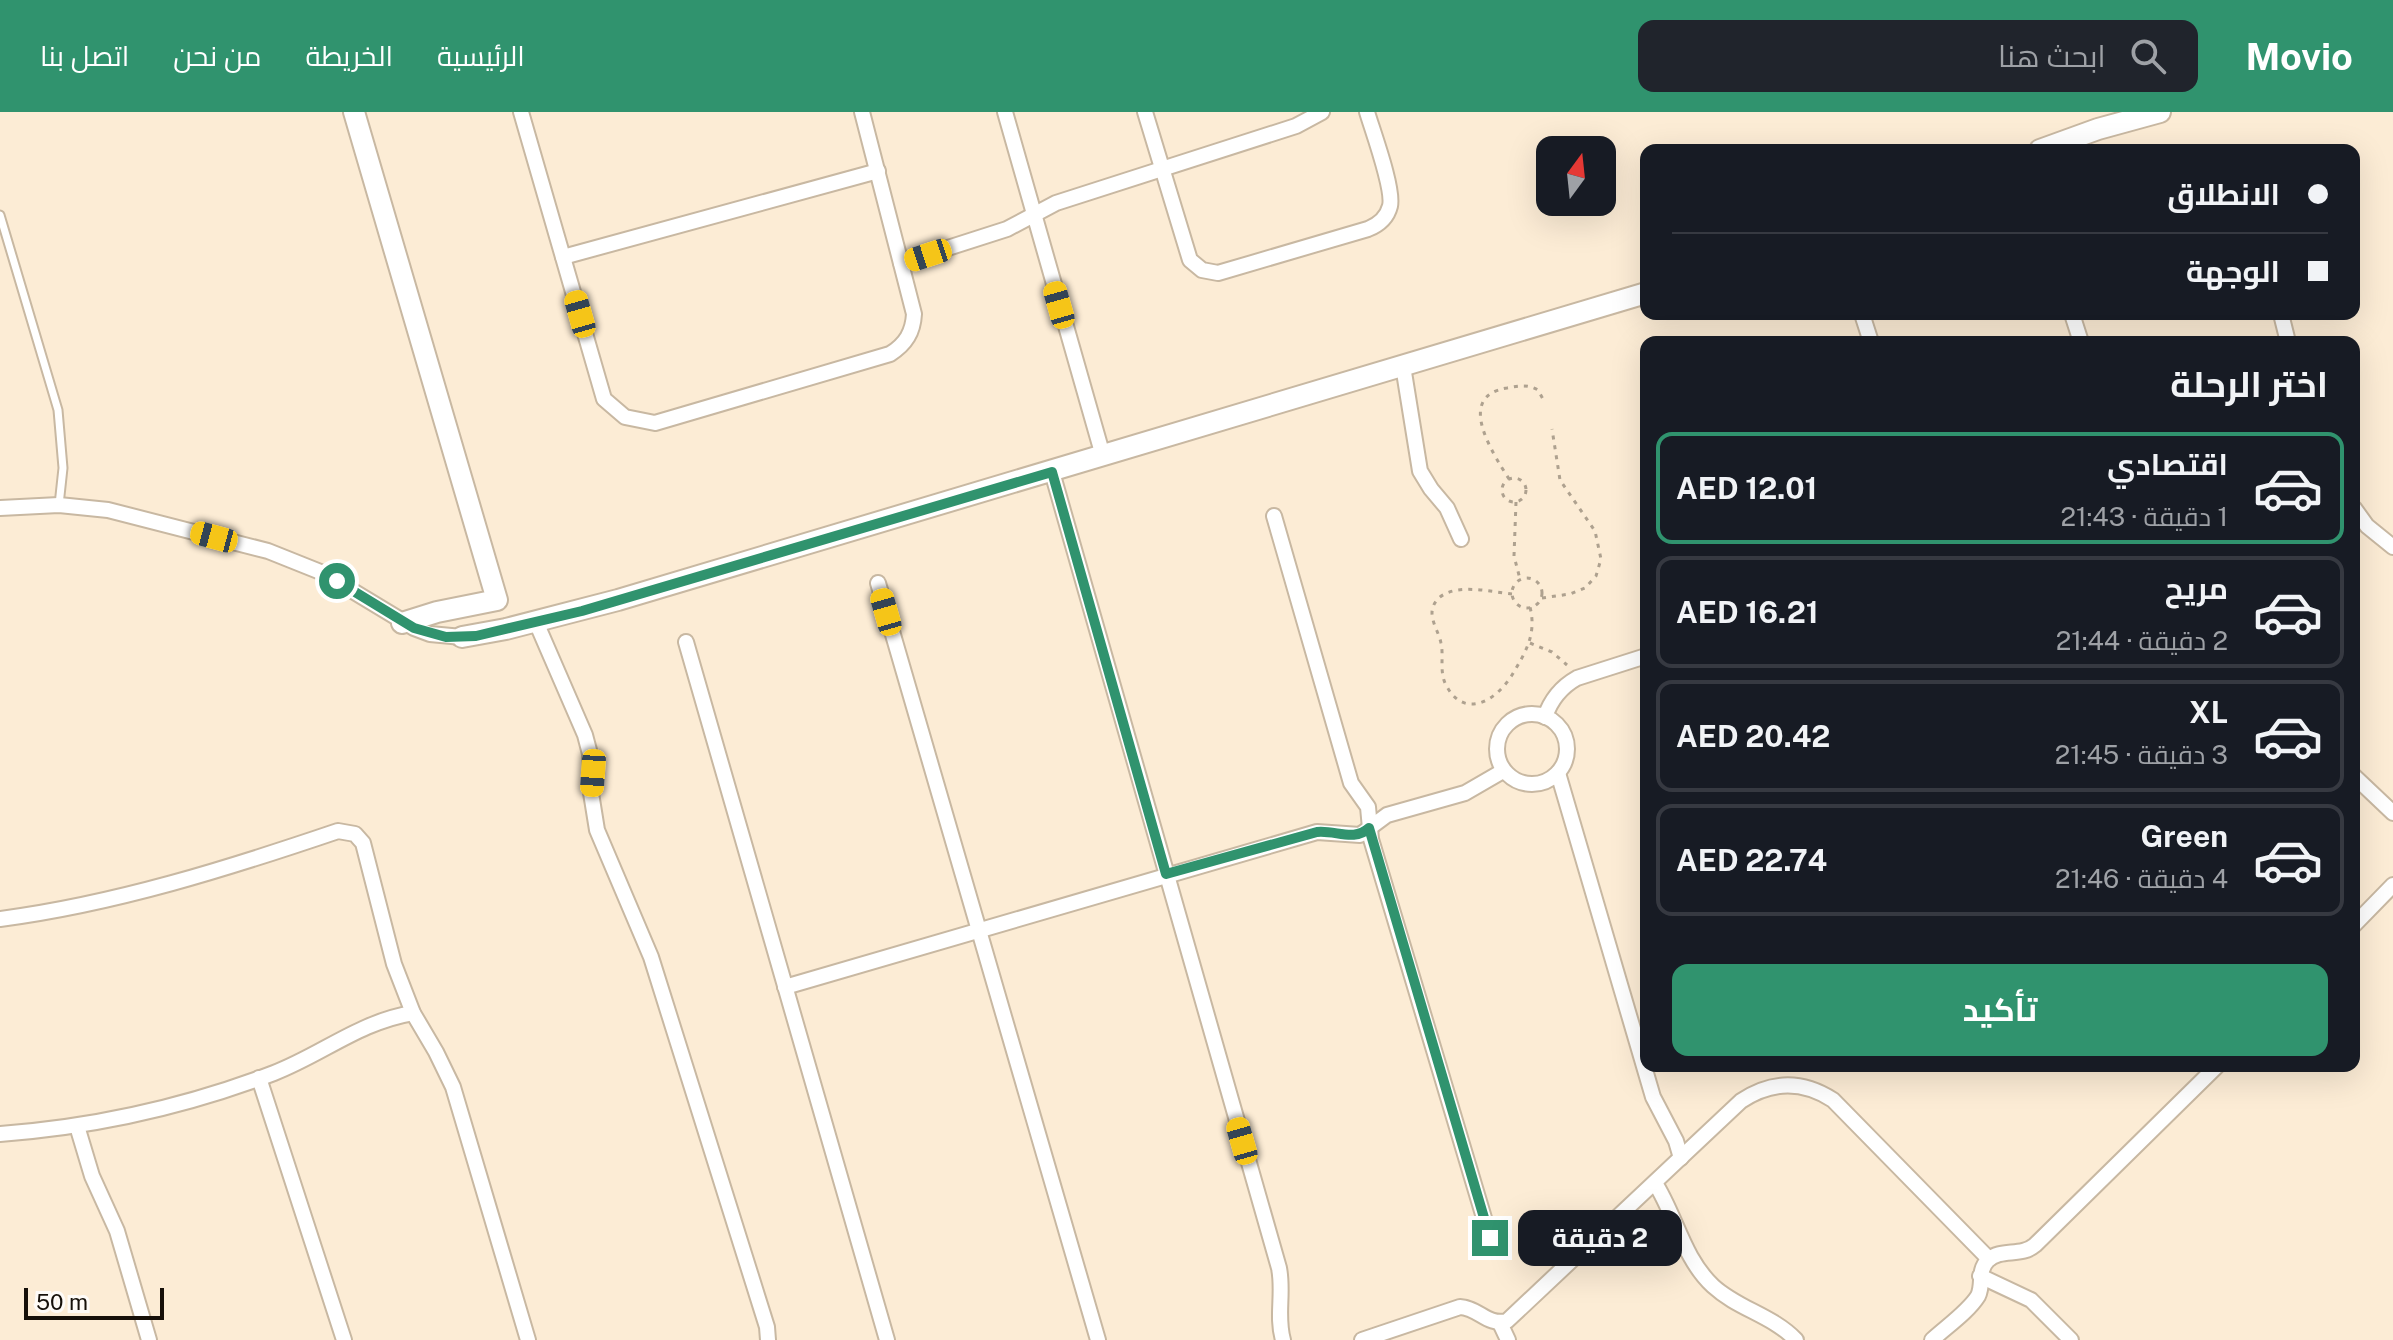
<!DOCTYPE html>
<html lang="ar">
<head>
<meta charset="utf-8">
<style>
	:root { --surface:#171b24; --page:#20242c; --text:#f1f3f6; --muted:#9ea1a6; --line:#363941; --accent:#30936e }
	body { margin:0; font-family:"Public Sans",Cairo,sans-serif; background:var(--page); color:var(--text); direction:rtl; height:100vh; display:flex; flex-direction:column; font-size:30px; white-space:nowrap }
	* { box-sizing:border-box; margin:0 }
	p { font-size:26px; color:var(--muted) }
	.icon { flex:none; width:44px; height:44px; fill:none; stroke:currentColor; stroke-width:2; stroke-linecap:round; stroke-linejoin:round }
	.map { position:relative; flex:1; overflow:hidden; direction:ltr }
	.panel { position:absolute; left:1640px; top:224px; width:720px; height:736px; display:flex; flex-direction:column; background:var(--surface); border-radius:16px; box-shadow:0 8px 32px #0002; direction:rtl }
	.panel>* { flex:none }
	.hud { position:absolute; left:1640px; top:32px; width:720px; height:176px; border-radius:16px; box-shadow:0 8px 32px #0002; direction:rtl; display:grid; align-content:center; height:176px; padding:0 32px; background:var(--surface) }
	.needle { width:52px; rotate:15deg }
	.controls { position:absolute; left:1536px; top:24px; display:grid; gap:16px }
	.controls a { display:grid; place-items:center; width:80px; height:80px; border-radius:16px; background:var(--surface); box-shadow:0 8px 32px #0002; font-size:40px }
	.scale { position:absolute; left:24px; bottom:20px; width:140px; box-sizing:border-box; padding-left:8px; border:4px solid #161009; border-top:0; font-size:22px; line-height:28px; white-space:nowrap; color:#161009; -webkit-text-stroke:6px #fefbf7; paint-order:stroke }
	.end { position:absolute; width:36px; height:36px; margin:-18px; border:10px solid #30936e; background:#fff; box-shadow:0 0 0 4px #fff }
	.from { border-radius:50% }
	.bubble { position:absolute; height:56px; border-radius:16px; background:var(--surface); box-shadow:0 8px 32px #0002; font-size:26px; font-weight:700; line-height:56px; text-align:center; direction:rtl }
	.car { position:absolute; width:24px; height:48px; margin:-24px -12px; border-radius:10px; box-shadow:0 0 6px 2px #0007; background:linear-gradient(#f5c518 24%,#345 0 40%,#f5c518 0 76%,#345 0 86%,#f5c518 0) }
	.hud b { display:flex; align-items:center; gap:28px; height:76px; font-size:30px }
	.hud b+b { border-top:2px solid var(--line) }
	.hud i { width:20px; height:20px; background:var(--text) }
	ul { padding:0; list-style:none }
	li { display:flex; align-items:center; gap:24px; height:112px; margin:0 16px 12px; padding:0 16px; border:4px solid var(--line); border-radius:16px }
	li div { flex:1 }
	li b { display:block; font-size:30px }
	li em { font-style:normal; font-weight:700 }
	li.selected { border-color:var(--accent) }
	li>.icon { width:72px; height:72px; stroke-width:1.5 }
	h2 { padding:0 32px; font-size:36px; line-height:96px }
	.action { display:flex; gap:16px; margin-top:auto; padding:16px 32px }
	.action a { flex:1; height:92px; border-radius:16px; background:var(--accent); color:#fff; font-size:32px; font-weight:700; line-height:92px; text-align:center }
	header { display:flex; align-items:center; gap:48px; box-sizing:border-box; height:112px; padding:0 40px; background:var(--accent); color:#fff }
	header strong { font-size:38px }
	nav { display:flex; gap:44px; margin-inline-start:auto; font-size:28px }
	.search { width:560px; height:72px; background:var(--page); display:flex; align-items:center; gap:20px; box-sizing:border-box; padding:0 28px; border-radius:16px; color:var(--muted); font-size:30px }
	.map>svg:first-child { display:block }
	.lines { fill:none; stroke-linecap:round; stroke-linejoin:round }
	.lane-casing { stroke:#c8b8a2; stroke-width:11 }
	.street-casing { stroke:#c8b8a2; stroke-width:18 }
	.secondary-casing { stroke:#c8b8a2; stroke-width:24 }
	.path { stroke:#aea18f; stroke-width:3; stroke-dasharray:4 6; stroke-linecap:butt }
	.lane { stroke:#fff; stroke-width:7 }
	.street { stroke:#fff; stroke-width:14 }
	.secondary { stroke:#fff; stroke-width:20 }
	.route { stroke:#30936e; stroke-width:10 }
</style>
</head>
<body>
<header>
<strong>Movio</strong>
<div class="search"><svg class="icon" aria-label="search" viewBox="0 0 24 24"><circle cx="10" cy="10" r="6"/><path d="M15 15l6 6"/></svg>ابحث هنا</div>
<nav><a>الرئيسية</a><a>الخريطة</a><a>من نحن</a><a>اتصل بنا</a></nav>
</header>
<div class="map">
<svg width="2393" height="1228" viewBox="0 0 2393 1228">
	<rect width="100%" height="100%" fill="#fcecd5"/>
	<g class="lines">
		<defs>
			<path id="lane" d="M0 103 58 298 63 356 59 393"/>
			<g id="street">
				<path d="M521 0 604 287 625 305 655 311 890 242C906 232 913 220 914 202L862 0"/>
				<path d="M1005 0 1103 344"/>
				<path d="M1145 0 1190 148 1202 158 1218 161 1368 117C1378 113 1387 106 1390 94 1394 77 1373 20 1367 0"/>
				<path d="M563 145 878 59"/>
				<path d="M901 151 1007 117 1056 91 1296 14 1322 0"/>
				<path d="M1862 202 1871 230"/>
				<path d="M2072 202 2081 230"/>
				<path d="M2281 202 2288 230"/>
				<path d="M1403 254 1420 359 1431 377 1447 396 1461 427"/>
				<path d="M1052 360 1279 1156C1284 1181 1276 1204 1283 1228"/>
				<path d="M0 396 59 393 108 398 268 439 323 461 414 516 430 522 462 525"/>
				<path d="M2354 396 2367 414 2393 435"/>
				<path d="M1274 404 1351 671 1368 695 1371 727 1490 1126"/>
				<path d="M878 471 1098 1228"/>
				<path d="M536 510 585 623 590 642 591 681 597 718 651 845 767 1215 768 1228"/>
				<path d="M686 530 887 1228"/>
				<circle cx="1532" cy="637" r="35"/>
				<path d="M1545 605C1551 587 1561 575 1577 566L1646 544"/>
				<path d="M1558 661 1653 985 1676 1029 1681 1046"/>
				<path d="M2354 664 2393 701"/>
				<path d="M0 807C115 792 229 756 338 719L355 722 363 731 394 852 413 901 436 940 453 975 528 1228"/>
				<path d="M2354 813 2393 773"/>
				<path d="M785 875 1317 720 1360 723 1387 703 1465 681 1503 659"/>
				<path d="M259 966 344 1228"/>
				<path d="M77 1014 92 1064 117 1119 149 1228"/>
				<path d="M0 1022C95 1015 185 995 274 961 323 942 359 910 413 901"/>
				<path d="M1655 1071C1676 1104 1683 1146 1713 1174 1738 1197 1772 1203 1796 1228"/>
				<path d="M1980 1164 2031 1188 2071 1228"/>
				<path d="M1500 1211 1508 1228"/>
				<path d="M1362 1228 1460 1195C1479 1196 1487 1214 1507 1209L1741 989C1771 969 1802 968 1833 988L1989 1147"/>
				<path d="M1932 1228C1946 1215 1968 1200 1978 1184 1984 1172 1977 1159 1988 1148 2001 1136 2021 1145 2035 1133L2217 954"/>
			</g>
			<g id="secondary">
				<path d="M354 0 497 488 437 500 402 511"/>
				<path d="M2040 38 2098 17 2160 0"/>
				<path d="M462 525 506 517 618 488 1646 181"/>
			</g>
		</defs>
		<use href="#lane" class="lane-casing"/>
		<use href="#street" class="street-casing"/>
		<use href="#secondary" class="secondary-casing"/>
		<g class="path">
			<circle cx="1514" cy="378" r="12"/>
			<path d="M1509 367C1494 343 1454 284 1507 276 1518 274 1528 272 1538 278L1544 289"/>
			<path d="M1516 390 1514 444 1520 467"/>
			<circle cx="1527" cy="481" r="15"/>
			<path d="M1512 482C1491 480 1458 471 1440 485 1435 489 1432 495 1432 501 1432 511 1439 521 1441 531 1444 544 1439 560 1446 573 1464 608 1496 589 1512 563 1525 541 1537 523 1530 495"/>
			<path d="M1542 486 1570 482 1585 476 1596 464 1601 447 1595 419 1560 368 1552 317"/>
			<path d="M1530 531 1552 540 1567 553"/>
		</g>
		<use href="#lane" class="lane"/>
		<use href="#street" class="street"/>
		<use href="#secondary" class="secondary"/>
	</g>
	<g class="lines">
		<path class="route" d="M337 469 414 516 446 525 476 524 582 499 1052 360 1166 762 1317 720C1336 718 1354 730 1369 716L1490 1126"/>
	</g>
</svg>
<div class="controls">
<a><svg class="needle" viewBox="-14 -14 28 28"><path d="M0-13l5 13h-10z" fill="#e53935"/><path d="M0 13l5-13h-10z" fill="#9ea1a6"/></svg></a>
</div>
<div class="scale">50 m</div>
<i class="end from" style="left:337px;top:469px"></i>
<i class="end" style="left:1490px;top:1126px"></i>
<div class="bubble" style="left:1518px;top:1098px;width:164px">2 دقيقة</div>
<i class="car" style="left:928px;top:143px;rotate:252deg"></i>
<i class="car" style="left:1059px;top:193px;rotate:344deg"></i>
<i class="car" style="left:580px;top:202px;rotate:344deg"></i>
<i class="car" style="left:214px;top:425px;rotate:285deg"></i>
<i class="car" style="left:886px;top:500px;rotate:344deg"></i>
<i class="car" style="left:593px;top:661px;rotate:184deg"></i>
<i class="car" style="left:1242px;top:1029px;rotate:344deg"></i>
<div class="hud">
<b><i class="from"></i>الانطلاق</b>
<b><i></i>الوجهة</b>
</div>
<section class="panel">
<h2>اختر الرحلة</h2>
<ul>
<li class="selected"><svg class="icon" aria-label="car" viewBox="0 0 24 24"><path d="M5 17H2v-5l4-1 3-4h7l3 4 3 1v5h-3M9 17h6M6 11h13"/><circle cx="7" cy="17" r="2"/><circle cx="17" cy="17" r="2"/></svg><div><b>اقتصادي</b><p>1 دقيقة · 21:43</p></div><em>AED 12.01</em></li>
<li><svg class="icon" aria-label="car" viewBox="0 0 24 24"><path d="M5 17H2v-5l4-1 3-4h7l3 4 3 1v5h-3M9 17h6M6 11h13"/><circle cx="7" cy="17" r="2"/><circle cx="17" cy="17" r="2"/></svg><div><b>مريح</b><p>2 دقيقة · 21:44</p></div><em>AED 16.21</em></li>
<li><svg class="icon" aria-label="car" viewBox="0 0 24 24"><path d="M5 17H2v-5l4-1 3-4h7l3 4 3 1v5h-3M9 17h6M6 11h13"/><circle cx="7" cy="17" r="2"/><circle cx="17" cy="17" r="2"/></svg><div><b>XL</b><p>3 دقيقة · 21:45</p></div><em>AED 20.42</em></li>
<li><svg class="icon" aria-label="car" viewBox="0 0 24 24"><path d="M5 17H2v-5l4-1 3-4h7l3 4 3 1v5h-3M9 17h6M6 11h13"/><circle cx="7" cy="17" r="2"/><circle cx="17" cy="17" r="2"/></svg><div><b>Green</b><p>4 دقيقة · 21:46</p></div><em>AED 22.74</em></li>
</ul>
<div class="action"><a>تأكيد</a></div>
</section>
</div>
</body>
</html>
